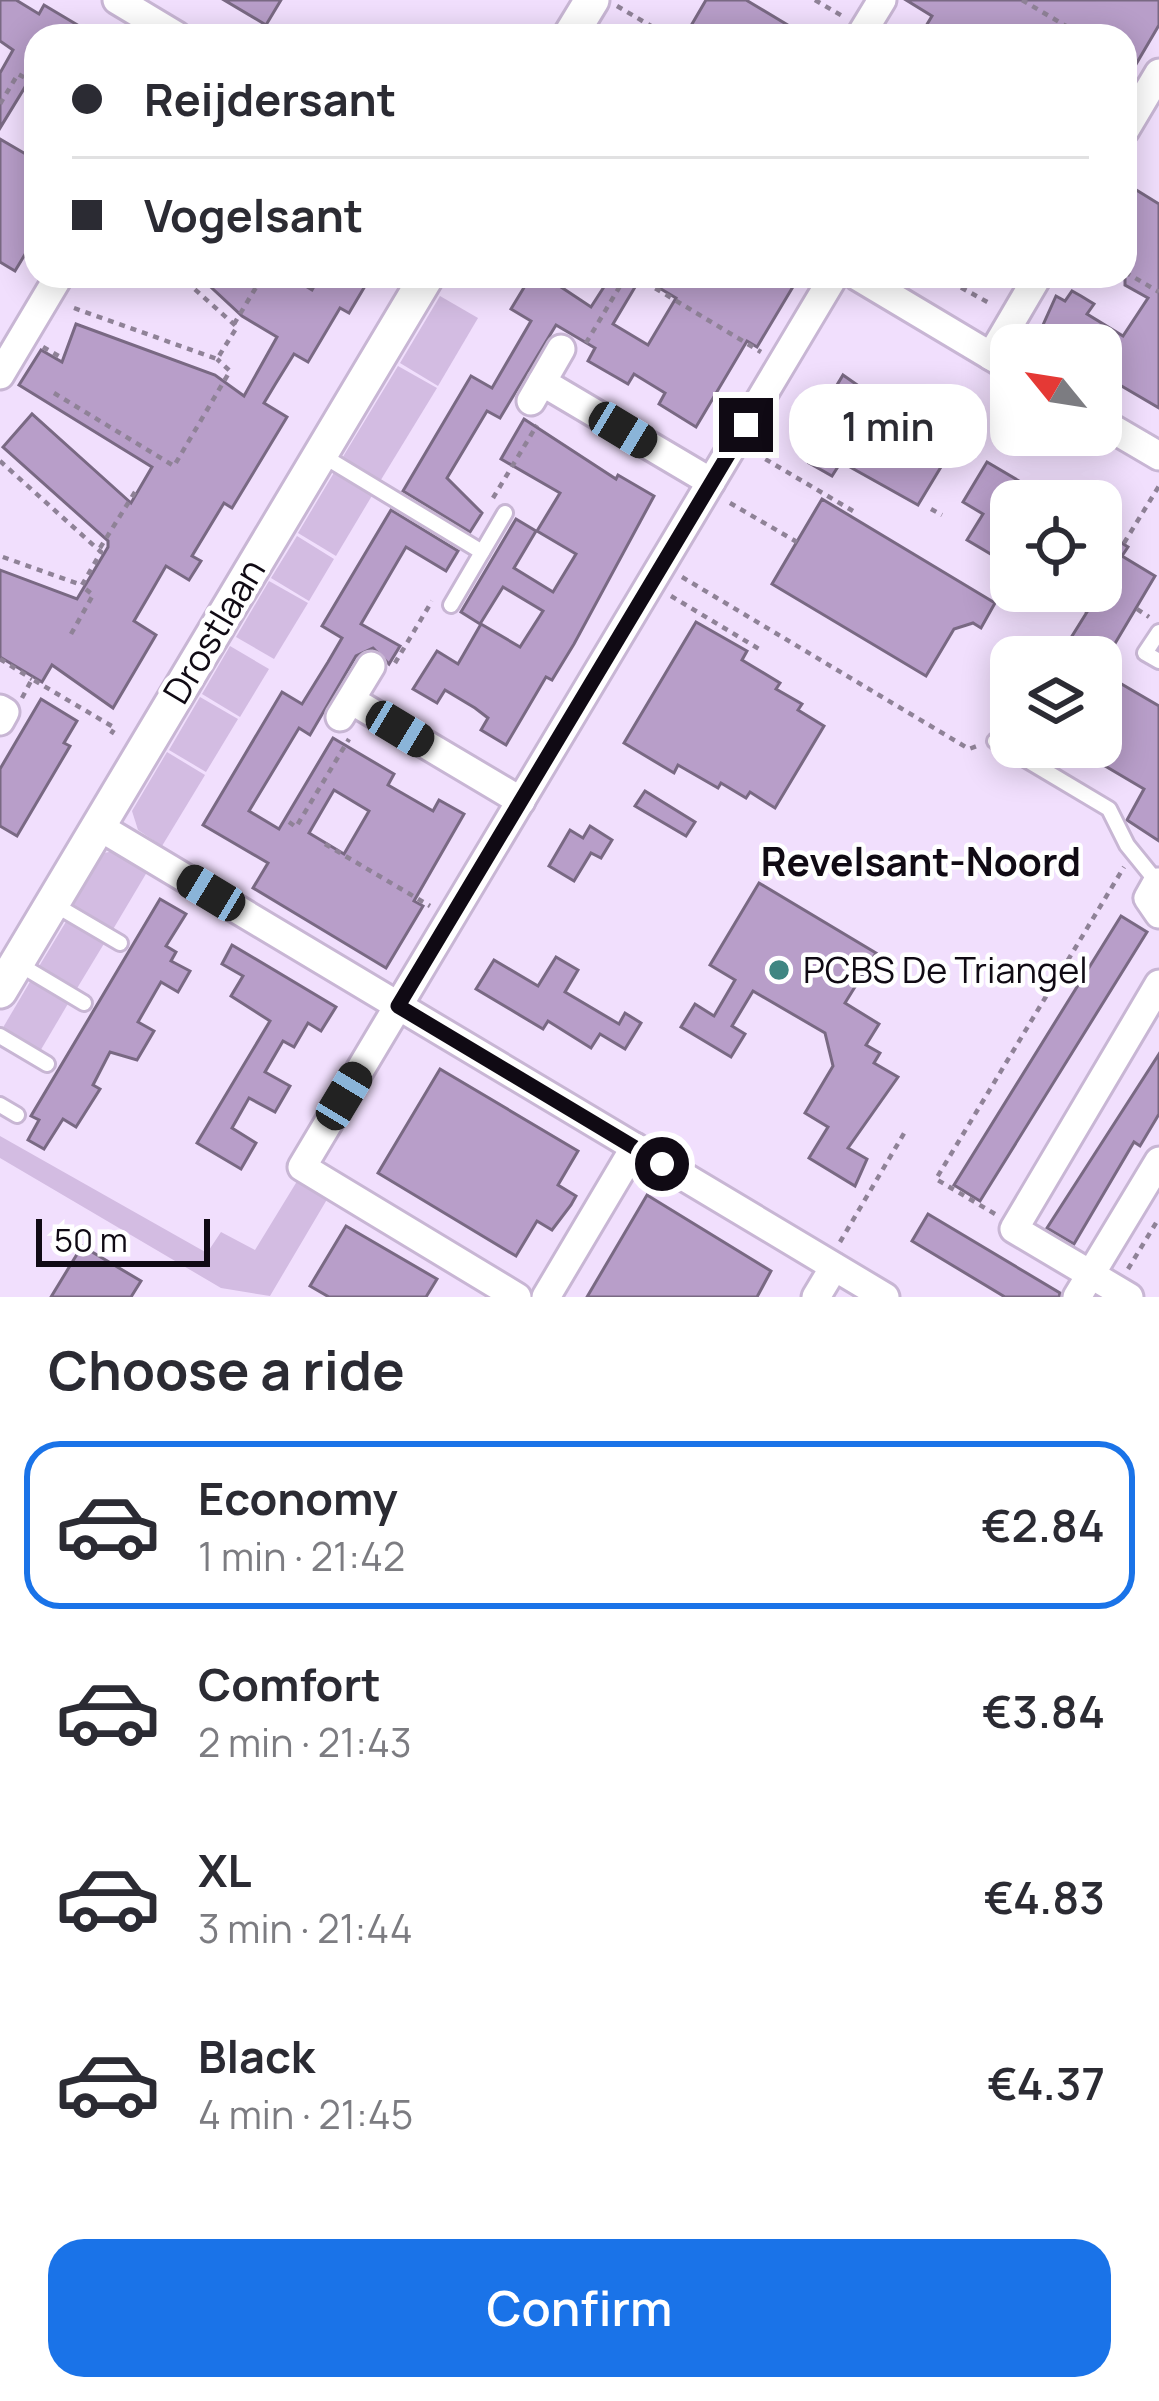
<!DOCTYPE html>
<html lang="en">
<head>
<meta charset="utf-8">
<style>
	:root { --surface:#fff; --page:#f2f2f3; --text:#2b2b33; --muted:#7c7c81; --line:#e1e1e2; --accent:#1a73e8 }
	body { margin:0; font-family:Manrope,sans-serif; background:var(--page); color:var(--text); height:100vh; display:flex; flex-direction:column; font-size:45px; white-space:nowrap }
	* { box-sizing:border-box; margin:0 }
	p { font-size:39px; color:var(--muted) }
	.icon { flex:none; width:66px; height:66px; fill:none; stroke:currentColor; stroke-width:2; stroke-linecap:round; stroke-linejoin:round }
	.map { position:relative; height:1297px; overflow:hidden }
	.side { display:flex; flex-direction:column; background:var(--surface); flex:1 }
	.side>* { flex:none }
	.banner { position:absolute; left:24px; top:24px; width:1113px; height:264px; border-radius:36px; box-shadow:0 6px 30px #0003; display:grid; align-content:center; height:264px; padding:0 48px; background:var(--surface) }
	.needle { width:78px; rotate:300deg }
	.controls { position:absolute; left:990px; top:324px; display:grid; gap:24px }
	.controls a { display:grid; place-items:center; width:132px; height:132px; border-radius:24px; background:var(--surface); box-shadow:0 6px 30px #0003; font-size:60px }
	.scale { position:absolute; left:36px; bottom:30px; width:174px; box-sizing:border-box; padding-left:12px; border:6px solid #100a14; border-top:0; font-size:33px; line-height:42px; white-space:nowrap; color:#100a14; -webkit-text-stroke:9px #fff; paint-order:stroke }
	.end { position:absolute; width:54px; height:54px; margin:-27px; border:15px solid #100a14; background:#fff; box-shadow:0 0 0 6px #fff }
	.from { border-radius:50% }
	.bubble { position:absolute; height:84px; border-radius:36px; background:var(--surface); box-shadow:0 6px 30px #0003; font-size:39px; font-weight:600; line-height:84px; text-align:center }
	.car { position:absolute; width:36px; height:72px; margin:-36px -18px; border-radius:15px; box-shadow:0 0 9px 3px #0007; background:linear-gradient(#222 24%,#8ab4d8 0 40%,#222 0 76%,#8ab4d8 0 86%,#222 0) }
	.banner b { display:flex; align-items:center; gap:42px; height:114px; font-size:45px }
	.banner b+b { border-top:3px solid var(--line) }
	.banner i { width:30px; height:30px; background:var(--text) }
	ul { padding:0; list-style:none }
	li { display:flex; align-items:center; gap:36px; height:168px; margin:0 24px 18px; padding:0 24px; border:6px solid transparent; border-radius:36px }
	li div { flex:1 }
	li b { display:block; font-size:45px }
	li em { font-style:normal; font-weight:600 }
	li.current { border-color:var(--accent) }
	li>.icon { width:108px; height:108px; stroke-width:1.5 }
	h2 { padding:0 48px; font-size:54px; line-height:144px }
	.button { display:flex; gap:24px; margin-top:auto; padding:24px 48px }
	.button a { flex:1; height:138px; border-radius:36px; background:var(--accent); color:#fff; font-size:48px; font-weight:600; line-height:138px; text-align:center }
	.map>svg:first-child { display:block }
	.green { fill:#d3bce2 }
	.building { fill:#b89ec9; stroke:#796983; stroke-width:3; fill-rule:evenodd }
	.lines { fill:none; stroke-linecap:round; stroke-linejoin:round }
	.service-casing { stroke:#c8b6d4; stroke-width:20 }
	.minor-casing { stroke:#c8b6d4; stroke-width:33 }
	.tertiary-casing { stroke:#c8b6d4; stroke-width:39 }
	.path { stroke:#8f8297; stroke-width:4.5; stroke-dasharray:6 6; stroke-linecap:butt }
	.service { stroke:#fff; stroke-width:14 }
	.minor { stroke:#fff; stroke-width:27 }
	.tertiary { stroke:#fff; stroke-width:33 }
	.route { stroke:#100a14; stroke-width:15 }
	.poi-dot { fill:#3f8682; stroke:#fff; stroke-width:4.5 }
	.labels { text-anchor:middle; stroke-width:9; stroke-linejoin:round; paint-order:stroke }
	.street-label { font-size:36px; fill:#100a14; stroke:#fff }
	.poi-label { font-size:36px; fill:#100a14; stroke:#fff; text-anchor:start }
	.neighbourhood-label { font-size:39px; font-weight:bold; fill:#100a14; stroke:#fff }
</style>
</head>
<body>
<div class="map">
<svg width="1159" height="1297" viewBox="0 0 1159 1297">
	<rect width="100%" height="100%" fill="#f1dffd"/>
	<g class="green">
		<path d="M440 296 478 318 438 386 400 363Z"/>
		<path d="M398 366 437 388 379 483 341 460Z"/>
		<path d="M335 471 373 494 336 556 298 533Z"/>
		<path d="M297 536 334 559 309 601 271 578Z"/>
		<path d="M269 581 308 603 274 659 236 637Z"/>
		<path d="M230 646 269 669 240 717 202 694Z"/>
		<path d="M200 697 238 719 206 772 169 750Z"/>
		<path d="M167 752 205 775 162 846 138 830 132 811Z"/>
		<path d="M119 850 150 867 112 931 66 904 99 854Z"/>
		<path d="M67 920 105 942 76 990 38 968Z"/>
		<path d="M31 980 69 1002 39 1053 1 1031Z"/>
		<path d="M0 1136 207 1253 221 1232 255 1250 299 1178 329 1196 270 1296 221 1288 0 1158Z"/>
	</g>
	<g class="building">
		<path d="M0 0H16L39 14 44 5 96 36H36V69L0 128V73L13 50 0 41Z"/>
		<path d="M224 0H281L266 25Z"/>
		<path d="M706 0H746L806 36H685Z"/>
		<path d="M906 0H1159V25L1125 83V36H942L926 26 932 16Z"/>
		<path d="M0 139 36 160V236L15 271 0 262Z"/>
		<path d="M1125 183 1159 204V408L1101 374V345H1054L1038 336 1056 296 1065 301 1072 291 1081 296 1094 304 1087 314 1123 336 1148 298 1125 285Z"/>
		<path d="M199 276H289L312 290 320 276H371L349 313 340 308 308 362 294 354 276 383 264 403 287 417 232 508 224 503 192 556 201 561 189 580 166 566 151 592 134 621 156 635 113 708 52 665 42 682 0 657V570L77 599 108 547V541L3 447 32 414 131 503 152 467 19 385 41 350 62 362 76 324 215 375 244 396 277 337 242 316Z"/>
		<path d="M531 276H568L561 287 591 307 611 276H779L794 285 757 347 747 341 696 427 659 404 665 393 634 374 628 384 588 361 595 348 556 325 500 418 487 411 447 478 482 513 470 532 403 491 471 376 492 388 531 321 511 309ZM641 277 676 298 648 345 613 324Z"/>
		<path d="M843 375 873 396 870 402 950 452 918 505 841 462 832 476 809 463 830 428 816 420Z"/>
		<path d="M524 419 616 479 618 475 654 496 574 644 552 680 546 677 506 745 481 730 488 718 475 708 445 690 437 703 413 689 437 651 458 664 481 624 520 647 543 611 503 587 480 624 461 612 516 519 536 531 514 568 553 592 576 554 537 531 560 493 501 459Z"/>
		<path d="M987 462 1053 501H1011V566L967 540 983 514 963 502Z"/>
		<path d="M822 499 995 603 981 628 973 623 954 629 926 676 772 584Z"/>
		<path d="M391 510 458 551 446 571 406 547 361 624 400 646 389 664 373 648 356 656 310 735 299 728 249 811 279 829 333 738 394 774 388 785 433 811 439 800 464 814 414 901 423 906 386 968 253 888 268 863 203 825 282 692 302 704 328 662 342 638 322 626ZM334 790 369 811 344 854 309 833Z"/>
		<path d="M1101 530 1128 547 1122 556 1155 576 1107 657H1059L1087 612 1052 591H1101Z"/>
		<path d="M696 622 747 651 742 660 780 683 776 689 802 704 798 710 824 726 775 808 750 792 746 798 721 783 718 788 678 765 674 773 624 743Z"/>
		<path d="M1101 672 1159 706V841L1127 820 1144 789 1073 747H1101Z"/>
		<path d="M41 699 77 721 64 743 70 746 17 836 0 826V769Z"/>
		<path d="M645 791 695 822 686 836 635 806Z"/>
		<path d="M590 826 612 840 601 858 591 853 574 881 549 866 570 830 583 838Z"/>
		<path d="M759 883 876 953 845 1003 879 1024 866 1045 880 1053 874 1063 898 1077 848 1148 867 1159 855 1186 809 1158 828 1127 805 1113 833 1066 825 1033 753 991 732 1026 745 1034 731 1057 681 1027 695 1004 714 1016 735 980 710 965Z"/>
		<path d="M160 899 186 914 166 946 176 952 171 961 190 971 178 992 161 982 138 1022 154 1031 137 1060 110 1052 93 1085 100 1089 76 1127 63 1119 44 1149 28 1140 39 1120 31 1116Z"/>
		<path d="M1121 916 1147 932 980 1201 954 1185Z"/>
		<path d="M232 945 336 1007 321 1031 308 1023 294 1047 283 1041 265 1072 290 1086 275 1112 249 1098 232 1128 256 1143 241 1169 197 1143 270 1021 231 996 243 976 222 964Z"/>
		<path d="M556 957 578 970 565 992 619 1024 625 1013 641 1023 625 1049 600 1034 591 1048 548 1021 543 1029 476 989 494 960 538 986Z"/>
		<path d="M1159 1054V1114L1140 1146 1134 1142 1074 1244 1047 1228Z"/>
		<path d="M440 1069 578 1151 558 1185 576 1196 571 1205 552 1230 537 1221 516 1256 378 1173Z"/>
		<path d="M647 1195 771 1271 757 1297H587Z"/>
		<path d="M928 1214 1060 1293 1059 1297H1005L912 1241Z"/>
		<path d="M346 1226 437 1279 426 1297H329L310 1286Z"/>
		<path d="M82 1246 141 1281 131 1297H51Z"/>
	</g>
	<g class="lines">
		<defs>
			<g id="service">
				<path d="M1006 400 1011 391"/>
				<path d="M320 454 482 552"/>
				<path d="M451 605 505 513"/>
				<path d="M1159 632 1145 653 1159 661"/>
				<path d="M995 741 1109 809 1127 845 1157 882"/>
				<path d="M52 903 120 943"/>
				<path d="M17 963 84 1003"/>
				<path d="M0 1036 47 1064"/>
				<path d="M0 1105 17 1115"/>
			</g>
			<g id="minor">
				<path d="M117 0 177 36"/>
				<path d="M860 36 882 0"/>
				<path d="M1125 130 1159 73"/>
				<path d="M857 276 1011 368"/>
				<path d="M991 356 1038 276"/>
				<path d="M0 375 59 276"/>
				<path d="M542 382 711 482"/>
				<path d="M531 401 561 349"/>
				<path d="M1101 422 1159 456"/>
				<path d="M351 700 521 801"/>
				<path d="M0 709 5 712 0 721"/>
				<path d="M340 717 371 666"/>
				<path d="M98 826 885 1297"/>
				<path d="M1157 882 1148 898 1159 914"/>
				<path d="M517 1297 302 1167 834 276"/>
				<path d="M546 1297 635 1147"/>
				<path d="M816 1297 834 1267"/>
				<path d="M1077 1297 1159 1161"/>
				<path d="M1129 1297 1014 1229 1159 984"/>
			</g>
			<g id="tertiary">
				<path d="M570 36 592 0"/>
				<path d="M0 991 427 276"/>
			</g>
		</defs>
		<use href="#service" class="service-casing"/>
		<use href="#minor" class="minor-casing"/>
		<use href="#tertiary" class="tertiary-casing"/>
		<g class="path">
			<path d="M815 0 844 17"/>
			<path d="M1022 0 1083 36"/>
			<path d="M617 6 668 36"/>
			<path d="M0 104 18 74 36 84"/>
			<path d="M1125 272 1159 292"/>
			<path d="M940 276 991 304"/>
			<path d="M645 282 761 352"/>
			<path d="M74 308 217 359 237 327 180 276"/>
			<path d="M234 324 261 279"/>
			<path d="M586 343 626 276"/>
			<path d="M43 347 62 358"/>
			<path d="M54 393 174 466 230 371 217 359"/>
			<path d="M755 453 853 511"/>
			<path d="M0 461 101 552 82 585 0 556"/>
			<path d="M493 498 537 425"/>
			<path d="M730 503 797 542"/>
			<path d="M931 509 942 515"/>
			<path d="M1124 543 1159 486"/>
			<path d="M100 548 135 492"/>
			<path d="M682 577 969 749 977 746"/>
			<path d="M671 596 759 649"/>
			<path d="M1137 609 1149 617"/>
			<path d="M71 634 93 595 82 586"/>
			<path d="M0 659 32 679"/>
			<path d="M395 663 432 601"/>
			<path d="M22 698 32 679 115 728 111 734"/>
			<path d="M289 822 296 827 349 739"/>
			<path d="M325 844 430 906"/>
			<path d="M995 1214 936 1179 1124 867"/>
			<path d="M840 1242 906 1130"/>
			<path d="M1128 1269 1159 1218"/>
		</g>
		<use href="#service" class="service"/>
		<use href="#minor" class="minor"/>
		<use href="#tertiary" class="tertiary"/>
	</g>
	<g class="lines">
		<path class="route" d="M662 1164 398 1006 746 425"/>
	</g>
	<circle class="poi-dot" cx="779" cy="970" r="12"/>
	<g class="labels">
		<g class="street-label">
			<text transform="translate(214 631) rotate(-59)" y="13">Drostlaan</text>
		</g>
		<g class="poi-label">
			<text x="803" y="983">PCBS De Triangel</text>
		</g>
		<g class="neighbourhood-label">
			<text x="921" y="876">Revelsant-Noord</text>
		</g>
	</g>
</svg>
<div class="controls">
<a><svg class="needle" viewBox="-14 -14 28 28"><path d="M0-13l5 13h-10z" fill="#e53935"/><path d="M0 13l5-13h-10z" fill="#7c7c81"/></svg></a>
<a><svg class="icon" aria-label="locate" viewBox="0 0 24 24"><circle cx="12" cy="12" r="6"/><path d="M12 2v4M12 18v4M2 12h4M18 12h4"/></svg></a>
<a><svg class="icon" aria-label="layers" viewBox="0 0 24 24"><path d="M12 4l9 5-9 5-9-5zM3 14l9 5 9-5"/></svg></a>
</div>
<div class="scale">50 m</div>
<i class="end from" style="left:662px;top:1164px"></i>
<i class="end" style="left:746px;top:425px"></i>
<div class="bubble" style="left:789px;top:384px;width:198px">1 min</div>
<i class="car" style="left:623px;top:430px;rotate:121deg"></i>
<i class="car" style="left:400px;top:729px;rotate:121deg"></i>
<i class="car" style="left:211px;top:893px;rotate:301deg"></i>
<i class="car" style="left:344px;top:1096px;rotate:31deg"></i>
<div class="banner">
<b><i class="from"></i>Reijdersant</b>
<b><i></i>Vogelsant</b>
</div>
</div>
<section class="side">
<h2>Choose a ride</h2>
<ul>
<li class="current"><svg class="icon" aria-label="car" viewBox="0 0 24 24"><path d="M5 17H2v-5l4-1 3-4h7l3 4 3 1v5h-3M9 17h6M6 11h13"/><circle cx="7" cy="17" r="2"/><circle cx="17" cy="17" r="2"/></svg><div><b>Economy</b><p>1 min · 21:42</p></div><em>€2.84</em></li>
<li><svg class="icon" aria-label="car" viewBox="0 0 24 24"><path d="M5 17H2v-5l4-1 3-4h7l3 4 3 1v5h-3M9 17h6M6 11h13"/><circle cx="7" cy="17" r="2"/><circle cx="17" cy="17" r="2"/></svg><div><b>Comfort</b><p>2 min · 21:43</p></div><em>€3.84</em></li>
<li><svg class="icon" aria-label="car" viewBox="0 0 24 24"><path d="M5 17H2v-5l4-1 3-4h7l3 4 3 1v5h-3M9 17h6M6 11h13"/><circle cx="7" cy="17" r="2"/><circle cx="17" cy="17" r="2"/></svg><div><b>XL</b><p>3 min · 21:44</p></div><em>€4.83</em></li>
<li><svg class="icon" aria-label="car" viewBox="0 0 24 24"><path d="M5 17H2v-5l4-1 3-4h7l3 4 3 1v5h-3M9 17h6M6 11h13"/><circle cx="7" cy="17" r="2"/><circle cx="17" cy="17" r="2"/></svg><div><b>Black</b><p>4 min · 21:45</p></div><em>€4.37</em></li>
</ul>
<div class="button"><a>Confirm</a></div>
</section>
</body>
</html>
